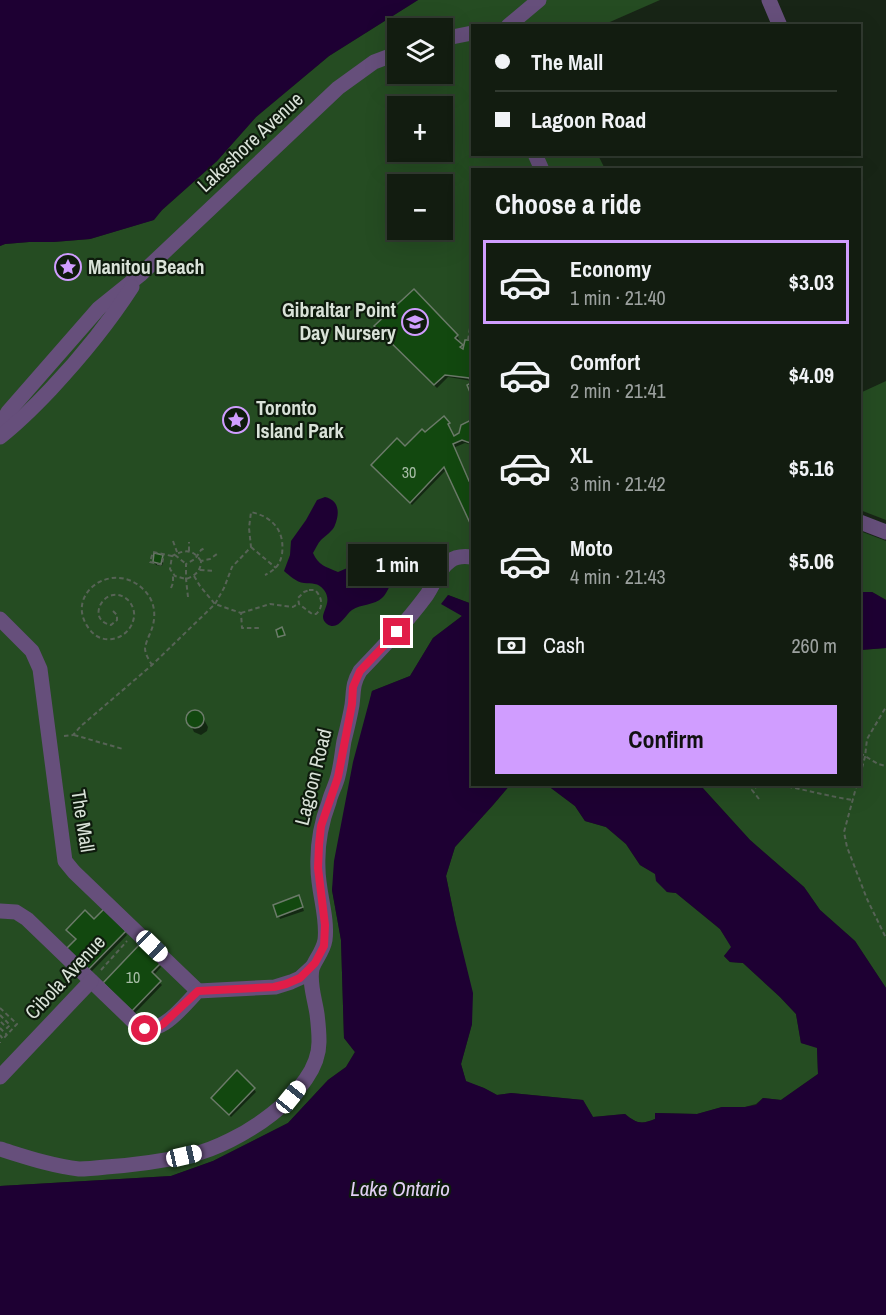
<!DOCTYPE html>
<html lang="en">
<head>
<meta charset="utf-8">
<style>
	:root { --surface:#121c10; --page:#1b2519; --text:#f1f3f6; --muted:#9ca19f; --line:#313a30; --accent:#d09dff }
	body { margin:0; font-family:"Archivo Narrow",sans-serif; background:var(--page); color:var(--text); height:100vh; display:flex; flex-direction:column; font-size:22px; white-space:nowrap }
	* { box-sizing:border-box; margin:0 }
	p { font-size:20px; color:var(--muted) }
	.icon { flex:none; width:33px; height:33px; fill:none; stroke:currentColor; stroke-width:2; stroke-linecap:round; stroke-linejoin:round }
	.map { position:relative; flex:1; overflow:hidden }
	.drawer { position:absolute; left:471px; top:168px; width:390px; height:618px; display:flex; flex-direction:column; background:var(--surface); border-radius:0px; box-shadow:0 6px 24px #0002,0 0 0 2px var(--line) }
	.drawer>* { flex:none }
	.hud { position:absolute; left:471px; top:24px; width:390px; height:132px; border-radius:0px; box-shadow:0 6px 24px #0002,0 0 0 2px var(--line); display:grid; align-content:center; height:132px; padding:0 24px; background:var(--surface) }
	.controls { position:absolute; left:387px; top:18px; display:grid; gap:12px }
	.controls a { display:grid; place-items:center; width:66px; height:66px; border-radius:0px; background:var(--surface); box-shadow:0 6px 24px #0002,0 0 0 2px var(--line); font-size:30px }
	.end { position:absolute; width:27px; height:27px; margin:-14px; border:8px solid #e11d48; background:#fff; box-shadow:0 0 0 3px #fff }
	.from { border-radius:50% }
	.bubble { position:absolute; height:42px; border-radius:0px; background:var(--surface); box-shadow:0 6px 24px #0002,0 0 0 2px var(--line); font-size:20px; font-weight:700; line-height:42px; text-align:center }
	.car { position:absolute; width:18px; height:36px; margin:-18px -9px; border-radius:8px; box-shadow:0 0 4px 2px #0007; background:linear-gradient(#fff 24%,#345 0 40%,#fff 0 76%,#345 0 86%,#fff 0) }
	.hud b { display:flex; align-items:center; gap:21px; height:57px; font-size:22px }
	.hud b+b { border-top:2px solid var(--line) }
	.hud i { width:15px; height:15px; background:var(--text) }
	ul { padding:0; list-style:none }
	li { display:flex; align-items:center; gap:18px; height:84px; margin:0 12px 9px; padding:0 12px; border:3px solid transparent; border-radius:0px }
	li div { flex:1 }
	li b { display:block; font-size:22px }
	li em { font-style:normal; font-weight:700 }
	li.active { border-color:var(--accent) }
	li>.icon { width:54px; height:54px; stroke-width:1.5 }
	h2 { padding:0 24px; font-size:27px; line-height:72px }
	.pay { display:flex; align-items:center; gap:15px; height:66px; padding:0 24px; font-size:22px }
	.pay p { margin-inline-start:auto }
	.button { display:flex; gap:12px; margin-top:auto; padding:12px 24px }
	.button a { flex:1; height:69px; border-radius:0px; background:var(--accent); color:#111; font-size:24px; font-weight:700; line-height:69px; text-align:center }
	.map>svg:first-child { display:block }
	.green { fill:#254c22; fill-rule:evenodd }
	.water { fill:#1e0033 }
	.shadow { fill:#0007 }
	.building { fill:#12480f; stroke:#6b7a69; stroke-width:1.5 }
	.lines { fill:none; stroke-linecap:round; stroke-linejoin:round }
	.path { stroke:#576356; stroke-width:2; stroke-dasharray:4.5 3; stroke-linecap:butt }
	.minor { stroke:#664f7b; stroke-width:15 }
	.route { stroke:#e11d48; stroke-width:8 }
	.labels { text-anchor:middle; stroke-width:4.5; stroke-linejoin:round; paint-order:stroke }
	.number-label { font-size:16px; fill:#a7bca6 }
	.street-label { font-size:20px; fill:#d9e2d8; stroke:#0e1b0d }
	.poi-label { font-size:20px; font-weight:bold; fill:#d9e2d8; stroke:#0e1b0d; text-anchor:start }
	.water-label { font-size:21px; font-style:italic; fill:#e2d0f5; stroke:#0e1b0d }
</style>
</head>
<body>
<div class="map">
<svg width="886" height="1315" viewBox="0 0 886 1315">
	<rect width="100%" height="100%" fill="#182516"/>
	<g class="green">
		<path d="M418 0H660L603 25 472 26V154L598 155 605 169 472 170V604L448 595 462 616 433 638 410 676 372 691 332 890 341 940 344 1038 355 1052 346 1067 328 1080 288 1123 213 1161 171 1176 0 1186V246L5 244 29 242H54L90 239 153 220 162 210 217 161 256 117 329 56ZM398 28H442V74H398ZM398 106H442V152H398ZM398 184H442V230H398Z"/>
		<path d="M886 381V520L860 510V393Z"/>
		<path d="M860 531 886 541V600L872 592H860Z"/>
		<path d="M886 648V988L855 941 820 910 804 887 750 840 700 785 860 784V650Z"/>
		<path d="M510 785H547L575 806 585 821 606 827 626 844 640 865 656 874 667 892 676 893 720 929 732 947 724 956 730 962 743 963 780 997 796 1014 801 1043 817 1047 818 1074 781 1100 763 1098 756 1104 745 1107H722L697 1114 655 1113V1119C641 1125 636 1123 625 1114L593 1117 583 1100 511 1093 497 1095 484 1088 466 1082 461 1064 472 1024 455 920 446 876 455 847 493 805Z"/>
	</g>
	<g class="water">
		<path d="M0 0H418L329 56 256 117 217 161 162 210 154 220 90 239 53 242H29L5 244 0 246Z"/>
		<path d="M325 497C339 500 340 513 335 525 333 531 326 535 321 540 318 543 316 548 313 553 318 565 326 567 338 572L352 566 360 558 406 544 416 549C414 556 412 565 406 570 403 573 398 575 395 578 389 584 388 593 382 598 375 605 361 604 352 610 345 615 338 632 327 624 315 615 335 605 324 590 318 582 312 584 304 583 296 582 290 576 284 571L290 555 291 541 306 520 317 500Z"/>
		<path d="M860 592H872L886 600V648L860 650Z"/>
		<path d="M448 595 472 604V784L510 785 493 805 455 847 446 876 455 920 473 993 472 1024 461 1064 466 1081 484 1088 497 1095 511 1093 583 1100 593 1117 625 1114C636 1123 641 1125 655 1119V1113L697 1114 722 1107H745L756 1105 763 1098 781 1100 818 1074 817 1048 801 1043 796 1014 780 997 743 963 730 962 724 956 731 947 720 929 676 893 667 892 656 881 655 874 640 865 626 844 606 827 585 821 575 806 547 785H700L750 840 804 887 820 910 855 941 886 988V1315H0V1186L171 1176 213 1161 288 1123 328 1080 346 1067 355 1052 344 1038 341 940 332 890 334 861 353 762 372 691 410 676 433 638 462 616 441 604Z"/>
	</g>
	<g class="shadow">
		<path d="M826 154H837L829 158Z"/>
		<path d="M378 330 457 336 459 339 457 341 465 351 471 342 472 345V383V381L448 377 437 388Z"/>
		<path d="M469 423 472 424V445L465 443 453 448 468 482 472 480V523L447 469 412 505 375 468 425 435 448 424 450 427 449 428 453 438 460 434Z"/>
		<path d="M162 556 164 560 162 566 156 565 154 562Z"/>
		<path d="M196 712 201 714 208 727 207 731 201 735 194 732 188 719 192 713Z"/>
		<path d="M300 900 304 911 280 919 279 916Z"/>
		<path d="M94 921 125 932 127 935 91 972 77 940 70 933Z"/>
		<path d="M159 964 161 967 153 976 162 985 135 1013 106 986Z"/>
		<path d="M254 1089 256 1092 231 1117 212 1098Z"/>
	</g>
	<g class="building">
		<path d="M414 289 458 335 455 338 463 345 460 347 463 349 465 340H472V397L467 385 471 383 469 378 445 375 434 385 374 326Z"/>
		<path d="M444 416 450 423 448 424 454 436 459 433 461 425 469 421 472 422V442L470 443 462 440 453 444 469 481 472 479V522L470 523 444 467 410 503 371 465 397 438 405 446 422 429 425 432Z"/>
		<path d="M154 553 163 555 161 564 153 562Z"/>
		<path d="M282 627 285 635 278 637 276 630Z"/>
		<circle cx="195" cy="719" r="9"/>
		<path d="M299 895 303 907 277 917 273 905Z"/>
		<path d="M104 909 126 931 88 970 66 949 76 939 66 930 85 910 94 919Z"/>
		<path d="M140 944 161 963 152 972 161 981 132 1011 103 983Z"/>
		<path d="M237 1070 255 1088 229 1115 211 1098Z"/>
	</g>
	<g class="lines">
		<g class="path">
			<path d="M468 340 472 316"/>
			<path d="M173 541 177 552"/>
			<path d="M251 547 276 568"/>
			<path d="M189 551V542"/>
			<path d="M175 555 186 564"/>
			<path d="M162 559H163L162 565 150 562 153 552 172 556"/>
			<path d="M201 561C192 548 184 550 172 556L170 569 175 576 186 579C195 576 201 571 201 561L210 559 217 554"/>
			<path d="M200 570 215 571"/>
			<path d="M194 576 200 586 215 604 241 613 242 628H261"/>
			<path d="M171 588 173 583V574"/>
			<path d="M309 590H315C322 597 324 607 316 614H312L299 604 298 598 304 592Z"/>
			<path d="M188 597 186 579V564L195 559 201 550 205 548"/>
			<path d="M113 611 117 615V620L111 625C84 620 106 581 128 600 132 604 135 611 134 617 131 638 104 648 90 630 62 595 112 559 143 589 155 600 157 616 151 631 149 636 146 642 145 648 145 654 149 660 152 665"/>
			<path d="M241 613 270 604 293 607 298 604"/>
			<path d="M74 735 123 749"/>
			<path d="M64 736 73 735 81 726 152 665 215 604 224 588 232 567 251 547 249 528 251 512C273 517 285 531 282 554 280 565 275 570 265 575"/>
			<path d="M860 753 878 764 886 766"/>
			<path d="M860 775 865 757 867 739 886 707"/>
			<path d="M773 784C800 788 826 796 853 800"/>
			<path d="M857 784 844 832 847 847 867 899 886 938"/>
			<path d="M759 799 752 790 758 786 766 784"/>
			<path d="M101 970 127 941"/>
			<path d="M0 1008 17 1024 3 1039 0 1035"/>
			<path d="M0 1015 10 1025 7 1028 0 1021"/>
			<path d="M0 1028 7 1035"/>
			<path d="M0 1042V1043"/>
		</g>
		<g class="minor">
			<path d="M769 0 780 26"/>
			<path d="M508 26 539 0"/>
			<path d="M442 39 472 33"/>
			<path d="M535 154 542 170"/>
			<path d="M0 425 8 412 99 308 140 275 338 88 374 62 398 53"/>
			<path d="M0 437C19 422 34 407 51 389 81 357 108 324 132 287"/>
			<path d="M860 522 886 532"/>
			<path d="M0 619 32 651 40 669 65 861 74 872 198 991"/>
			<path d="M0 911 16 912 27 919 136 1024C158 1041 183 1006 198 991L275 987 291 982 300 978 312 967"/>
			<path d="M0 1077 91 981"/>
			<path d="M0 1149C26 1157 52 1166 79 1169 88 1169 97 1168 106 1167 135 1165 163 1161 191 1155 236 1145 320 1093 319 1041 319 1032 318 1022 317 1014 315 1000 309 983 312 969 314 961 323 952 325 940 328 917 318 892 318 868 317 845 321 823 329 802 331 793 336 785 338 776 341 765 342 752 344 741 347 729 350 717 352 705 354 690 352 685 360 671 383 647 406 623 426 596 434 585 438 569 450 561 456 556 465 556 472 557"/>
		</g>
	</g>
	<g class="lines">
		<path class="route" d="M145 1029 157 1028 163 1024 198 991 274 987 286 984 300 978 315 963 324 946 325 925 318 868 319 845 321 826 338 777 352 704 353 687 360 671 397 632"/>
	</g>
	<defs>
		<symbol id="sight-ring" viewBox="-11 -11 22 22"><circle r="9.5" fill="#0e1b0d" stroke="#d09dff" stroke-width="1.5"/><path d="M0-6L1.8-2.2L6-1.7L2.9 1.2L3.7 5.4L0 3.3L-3.7 5.4L-2.9 1.2L-6-1.7L-1.8-2.2Z" fill="#d09dff"/></symbol>
		<symbol id="school-ring" viewBox="-11 -11 22 22"><circle r="9.5" fill="#0e1b0d" stroke="#d09dff" stroke-width="1.5"/><path d="M0-5L7-2L0 1L-7-2ZM-4 1L0 2.5L4 1V4Q0 6-4 4Z" fill="#d09dff"/></symbol>
	</defs>
	<g fill-rule="evenodd">
		<use href="#sight-ring" x="53" y="252" width="30" height="30"/>
		<use href="#school-ring" x="400" y="307" width="30" height="30"/>
		<use href="#sight-ring" x="221" y="405" width="30" height="30"/>
	</g>
	<g class="labels">
		<g class="number-label">
			<text x="409" y="478">30</text>
			<text x="133" y="983">10</text>
		</g>
		<g class="street-label">
			<text transform="translate(250 142) rotate(-43)" y="7">Lakeshore Avenue</text>
			<text transform="translate(313 777) rotate(-76)" y="7">Lagoon Road</text>
			<text transform="translate(83 821) rotate(81)" y="7">The Mall</text>
			<text transform="translate(65 977) rotate(-47)" y="7">Cibola Avenue</text>
		</g>
		<g class="poi-label">
			<text x="88" y="274">Manitou Beach</text>
			<text x="396" y="317" text-anchor="end">Gibraltar Point<tspan x="396" dy="23">Day Nursery</tspan></text>
			<text x="256" y="415">Toronto<tspan x="256" dy="23">Island Park</tspan></text>
		</g>
		<g class="water-label">
			<text x="400" y="1196">Lake Ontario</text>
		</g>
	</g>
</svg>
<div class="controls">
<a><svg class="icon" aria-label="layers" viewBox="0 0 24 24"><path d="M12 4l9 5-9 5-9-5zM3 14l9 5 9-5"/></svg></a>
<a>+</a>
<a>−</a>
</div>
<i class="end from" style="left:145px;top:1029px"></i>
<i class="end" style="left:397px;top:632px"></i>
<div class="bubble" style="left:348px;top:544px;width:99px">1 min</div>
<i class="car" style="left:152px;top:946px;rotate:134deg"></i>
<i class="car" style="left:291px;top:1097px;rotate:39deg"></i>
<i class="car" style="left:184px;top:1156px;rotate:77deg"></i>
<div class="hud">
<b><i class="from"></i>The Mall</b>
<b><i></i>Lagoon Road</b>
</div>
<section class="drawer">
<h2>Choose a ride</h2>
<ul>
<li class="active"><svg class="icon" aria-label="car" viewBox="0 0 24 24"><path d="M5 17H2v-5l4-1 3-4h7l3 4 3 1v5h-3M9 17h6M6 11h13"/><circle cx="7" cy="17" r="2"/><circle cx="17" cy="17" r="2"/></svg><div><b>Economy</b><p>1 min · 21:40</p></div><em>$3.03</em></li>
<li><svg class="icon" aria-label="car" viewBox="0 0 24 24"><path d="M5 17H2v-5l4-1 3-4h7l3 4 3 1v5h-3M9 17h6M6 11h13"/><circle cx="7" cy="17" r="2"/><circle cx="17" cy="17" r="2"/></svg><div><b>Comfort</b><p>2 min · 21:41</p></div><em>$4.09</em></li>
<li><svg class="icon" aria-label="car" viewBox="0 0 24 24"><path d="M5 17H2v-5l4-1 3-4h7l3 4 3 1v5h-3M9 17h6M6 11h13"/><circle cx="7" cy="17" r="2"/><circle cx="17" cy="17" r="2"/></svg><div><b>XL</b><p>3 min · 21:42</p></div><em>$5.16</em></li>
<li><svg class="icon" aria-label="car" viewBox="0 0 24 24"><path d="M5 17H2v-5l4-1 3-4h7l3 4 3 1v5h-3M9 17h6M6 11h13"/><circle cx="7" cy="17" r="2"/><circle cx="17" cy="17" r="2"/></svg><div><b>Moto</b><p>4 min · 21:43</p></div><em>$5.06</em></li>
</ul>
<div class="pay"><svg class="icon" aria-label="cash" viewBox="0 0 24 24"><path d="M3 7h18v10H3z"/><circle cx="12" cy="12" r="2"/></svg>Cash<p>260 m</p></div>
<div class="button"><a>Confirm</a></div>
</section>
</div>
</body>
</html>
